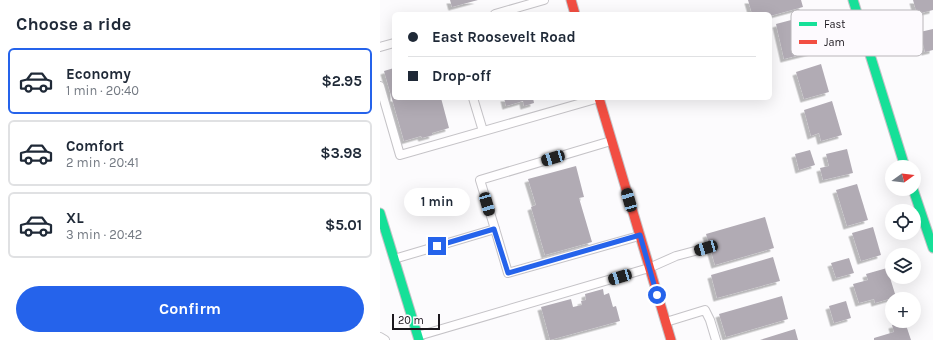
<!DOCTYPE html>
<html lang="en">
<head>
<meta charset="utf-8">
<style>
	:root { --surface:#fff; --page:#f6f6f7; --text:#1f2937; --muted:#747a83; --line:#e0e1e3; --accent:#2563eb }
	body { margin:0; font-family:Karla,sans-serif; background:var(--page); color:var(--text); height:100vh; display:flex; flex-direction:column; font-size:15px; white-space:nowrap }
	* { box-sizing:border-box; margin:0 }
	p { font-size:13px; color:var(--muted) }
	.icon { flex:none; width:22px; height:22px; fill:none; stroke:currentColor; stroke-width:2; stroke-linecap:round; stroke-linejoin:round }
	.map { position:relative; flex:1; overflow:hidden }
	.panel { display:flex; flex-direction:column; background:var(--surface); width:380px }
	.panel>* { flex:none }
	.banner { position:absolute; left:12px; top:12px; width:380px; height:88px; border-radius:6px; box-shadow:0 4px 16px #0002; display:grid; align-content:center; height:88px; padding:0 16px; background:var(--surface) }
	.needle { width:26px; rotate:75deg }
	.fabs { position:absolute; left:505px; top:160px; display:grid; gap:8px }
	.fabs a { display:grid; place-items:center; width:36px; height:36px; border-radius:50%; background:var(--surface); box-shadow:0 4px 16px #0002; font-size:20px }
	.scale { position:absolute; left:12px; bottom:10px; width:48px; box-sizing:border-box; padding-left:4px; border:2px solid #1b171d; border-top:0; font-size:11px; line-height:14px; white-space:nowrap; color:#1b171d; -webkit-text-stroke:3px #fdfafe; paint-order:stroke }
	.end { position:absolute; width:18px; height:18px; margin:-9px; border:5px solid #2563eb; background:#fff; box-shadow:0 0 0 2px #fff }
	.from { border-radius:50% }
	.bubble { position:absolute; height:28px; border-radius:14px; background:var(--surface); box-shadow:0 4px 16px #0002; font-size:13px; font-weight:700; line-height:28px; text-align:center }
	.car { position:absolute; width:12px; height:24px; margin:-12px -6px; border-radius:5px; box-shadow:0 0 3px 1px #0007; background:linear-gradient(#222 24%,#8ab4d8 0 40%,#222 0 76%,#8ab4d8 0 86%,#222 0) }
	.banner b { display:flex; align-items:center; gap:14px; height:38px; font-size:15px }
	.banner b+b { border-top:1px solid var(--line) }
	.banner i { width:10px; height:10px; background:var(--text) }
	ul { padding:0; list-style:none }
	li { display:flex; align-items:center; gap:12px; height:66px; margin:0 8px 6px; padding:0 8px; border:2px solid var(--line); border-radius:6px }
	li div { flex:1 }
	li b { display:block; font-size:15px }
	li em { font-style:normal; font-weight:700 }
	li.selected { border-color:var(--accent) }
	li>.icon { width:36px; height:36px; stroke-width:1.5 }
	h2 { padding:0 16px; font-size:18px; line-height:48px }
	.button { display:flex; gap:8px; margin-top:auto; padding:8px 16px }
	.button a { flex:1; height:46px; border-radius:24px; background:var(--accent); color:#fff; font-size:16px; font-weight:700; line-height:46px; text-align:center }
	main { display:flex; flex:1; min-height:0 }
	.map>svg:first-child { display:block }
	.building { fill:#b1abb4; filter:url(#shadow) }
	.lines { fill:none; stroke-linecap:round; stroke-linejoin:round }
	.lane-casing { stroke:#c5c3c7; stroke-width:10 }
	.fast-casing { stroke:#c5c3c7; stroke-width:11 }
	.jam-casing { stroke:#c5c3c7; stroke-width:11 }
	.lane { stroke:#fffeff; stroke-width:8 }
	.fast { stroke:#16e098; stroke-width:9 }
	.jam { stroke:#f24e42; stroke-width:9 }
	.route { stroke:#2563eb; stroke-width:5 }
	.key { fill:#fdfafe; stroke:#b9b6ba; stroke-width:1 }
	.key-label { font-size:11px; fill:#1b171d }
</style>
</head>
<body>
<main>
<section class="panel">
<h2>Choose a ride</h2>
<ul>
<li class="selected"><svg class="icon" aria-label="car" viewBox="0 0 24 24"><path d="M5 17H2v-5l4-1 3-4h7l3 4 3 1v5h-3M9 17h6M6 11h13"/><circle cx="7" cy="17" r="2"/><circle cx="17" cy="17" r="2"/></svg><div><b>Economy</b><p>1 min · 20:40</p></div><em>$2.95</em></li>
<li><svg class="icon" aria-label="car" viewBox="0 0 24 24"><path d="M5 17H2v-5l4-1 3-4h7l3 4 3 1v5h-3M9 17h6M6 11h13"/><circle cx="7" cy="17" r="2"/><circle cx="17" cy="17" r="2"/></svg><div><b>Comfort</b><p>2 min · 20:41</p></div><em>$3.98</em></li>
<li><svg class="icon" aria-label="car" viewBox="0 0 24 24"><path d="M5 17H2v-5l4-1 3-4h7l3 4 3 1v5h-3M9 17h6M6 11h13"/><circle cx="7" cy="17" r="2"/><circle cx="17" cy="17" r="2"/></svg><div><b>XL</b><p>3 min · 20:42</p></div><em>$5.01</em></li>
</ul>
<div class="button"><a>Confirm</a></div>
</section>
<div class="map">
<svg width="553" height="340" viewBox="0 0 553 340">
	<defs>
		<filter id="shadow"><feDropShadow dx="-3.5" dy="3.5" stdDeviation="0" flood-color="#0004"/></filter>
	</defs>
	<rect width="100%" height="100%" fill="#fcfbfd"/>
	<g class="building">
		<path d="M70 0H98L72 7Z"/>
		<path d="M368 0H421L423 7 390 16V14H372Z"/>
		<path d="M533 0H553V10L537 14Z"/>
		<path d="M415 19 418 32 431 29 436 51 404 59 396 24Z"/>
		<path d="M553 29V50L545 52 540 32Z"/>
		<path d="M441 64 449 92 424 99 416 72Z"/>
		<path d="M14 68V98H61L69 128 52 133 53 135 42 138 41 136 24 141 4 71Z"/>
		<path d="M124 98H153L154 103 144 106 143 101 126 106Z"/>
		<path d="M452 101 462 135 441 141 439 133 431 136 424 110Z"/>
		<path d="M467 149 473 173 443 180 440 168 449 166 446 154Z"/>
		<path d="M430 150 435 165 419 170 415 154Z"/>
		<path d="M196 166 204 197 199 198 212 242 165 255 151 207 156 205 148 179Z"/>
		<path d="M477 184 488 220 467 226 456 190Z"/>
		<path d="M385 217 394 248 335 265 326 234Z"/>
		<path d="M493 227 501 255 481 261 472 233Z"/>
		<path d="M393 257 400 281 337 298 331 275Z"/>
		<path d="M469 258 474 273 456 278 451 263Z"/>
		<path d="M507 268 516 297 495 303 494 299 479 303 473 284 488 280 486 274Z"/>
		<path d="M223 289 224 295 229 293 233 307 236 306 240 321 170 340 161 307 191 299 193 307 202 305 201 301 206 300 205 294Z"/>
		<path d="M402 296 408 319 346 337 339 314Z"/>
		<path d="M466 301 471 318 454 323 449 306Z"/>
		<path d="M525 322 531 340H494V338L514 332 512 325Z"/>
		<path d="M415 329 418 340H380Z"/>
	</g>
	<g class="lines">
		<defs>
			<g id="lane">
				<path d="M115 14 164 0"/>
				<path d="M0 47 14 43"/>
				<path d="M0 86 20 155 219 98"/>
				<path d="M93 98 103 131"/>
				<path d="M115 229 128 273 259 236"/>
				<path d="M14 259 115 229 100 180 231 141"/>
				<path d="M286 322 325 310 330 320 336 340"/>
				<path d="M38 336 269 268 296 256 326 248"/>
				<path d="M0 337 5 340"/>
			</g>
			<g id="fast">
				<path d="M473 0 525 167"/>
				<path d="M533 189 553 248"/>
				<path d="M0 213 39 340"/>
			</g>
			<g id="jam">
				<path d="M191 0 195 14"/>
				<path d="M219 98 291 340"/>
			</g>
		</defs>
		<use href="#lane" class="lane-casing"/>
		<use href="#fast" class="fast-casing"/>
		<use href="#jam" class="jam-casing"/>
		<use href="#lane" class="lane"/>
		<use href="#fast" class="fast"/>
		<use href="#jam" class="jam"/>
	</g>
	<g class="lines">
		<path class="route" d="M57 246 114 229 128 273 260 235 277 295"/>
	</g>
	<rect x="411" y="10" width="132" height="46" rx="6" class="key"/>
	<rect x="419" y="22" width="18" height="4" fill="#16e098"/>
	<rect x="419" y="40" width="18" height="4" fill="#f24e42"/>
	<g class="key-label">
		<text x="444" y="28">Fast</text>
		<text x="444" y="46">Jam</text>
	</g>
</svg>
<div class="fabs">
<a><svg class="needle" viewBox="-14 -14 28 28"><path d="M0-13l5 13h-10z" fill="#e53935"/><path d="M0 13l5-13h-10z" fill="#747a83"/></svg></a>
<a><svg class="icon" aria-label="locate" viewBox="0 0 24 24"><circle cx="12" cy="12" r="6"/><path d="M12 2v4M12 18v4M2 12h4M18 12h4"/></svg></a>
<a><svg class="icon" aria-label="layers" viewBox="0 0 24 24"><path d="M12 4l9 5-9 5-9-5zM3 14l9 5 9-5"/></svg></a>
<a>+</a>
</div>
<div class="scale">20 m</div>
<i class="end from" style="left:277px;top:295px"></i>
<i class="end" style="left:57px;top:246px"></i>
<div class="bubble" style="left:24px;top:188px;width:66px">1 min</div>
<i class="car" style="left:173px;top:158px;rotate:253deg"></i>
<i class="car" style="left:249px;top:200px;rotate:344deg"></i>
<i class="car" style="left:107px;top:204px;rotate:164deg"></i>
<i class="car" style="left:326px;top:248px;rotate:254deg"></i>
<i class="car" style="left:240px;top:277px;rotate:253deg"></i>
<div class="banner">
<b><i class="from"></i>East Roosevelt Road</b>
<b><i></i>Drop-off</b>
</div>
</div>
</main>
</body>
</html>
